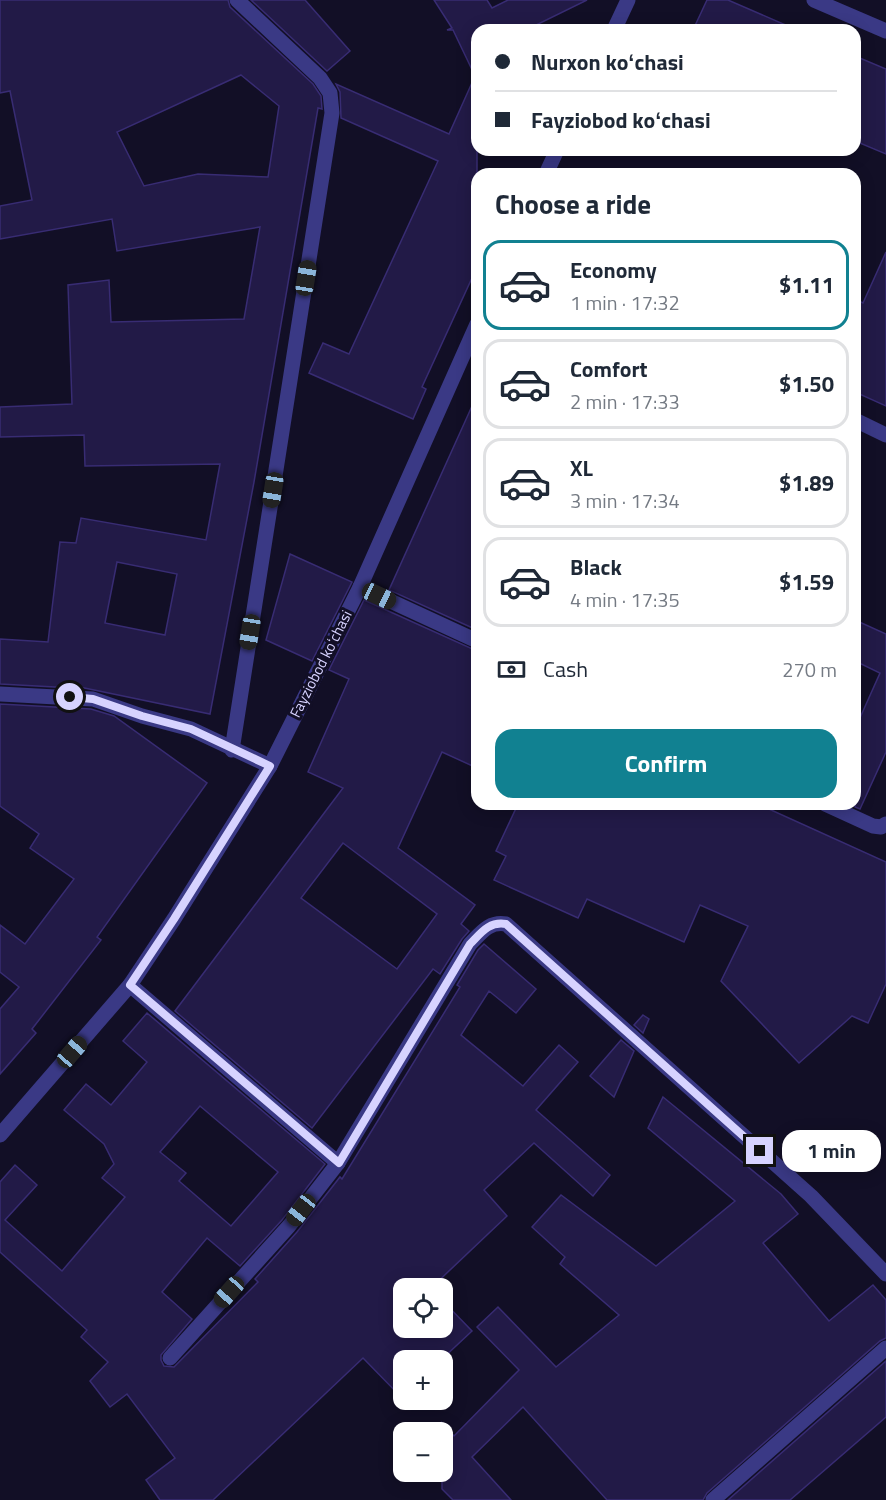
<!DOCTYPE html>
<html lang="en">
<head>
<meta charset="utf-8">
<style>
	:root { --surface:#fff; --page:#f2f2f3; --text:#1f2937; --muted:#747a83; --line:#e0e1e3; --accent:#118191 }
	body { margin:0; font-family:"Titillium Web",sans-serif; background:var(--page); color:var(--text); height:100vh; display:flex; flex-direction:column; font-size:22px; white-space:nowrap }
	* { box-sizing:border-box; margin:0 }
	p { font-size:20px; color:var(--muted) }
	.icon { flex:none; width:33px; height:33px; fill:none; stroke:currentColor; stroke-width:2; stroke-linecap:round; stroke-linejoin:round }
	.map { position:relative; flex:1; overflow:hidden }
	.side { position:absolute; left:471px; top:168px; width:390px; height:642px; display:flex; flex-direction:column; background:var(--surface); border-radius:18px; box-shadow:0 3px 15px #0003 }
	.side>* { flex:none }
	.banner { position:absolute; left:471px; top:24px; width:390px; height:132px; border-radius:18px; box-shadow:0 3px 15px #0003; display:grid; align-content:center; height:132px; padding:0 24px; background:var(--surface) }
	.fabs { position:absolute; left:393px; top:1278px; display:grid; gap:12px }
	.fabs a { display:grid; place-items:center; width:60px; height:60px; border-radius:12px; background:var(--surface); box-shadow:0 3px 15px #0003; font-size:30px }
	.end { position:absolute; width:27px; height:27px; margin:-14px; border:8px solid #d7d3ff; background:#111; box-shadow:0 0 0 3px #111 }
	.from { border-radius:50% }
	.bubble { position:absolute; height:42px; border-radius:18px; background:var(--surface); box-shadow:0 3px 15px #0003; font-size:20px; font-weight:700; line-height:42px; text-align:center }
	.car { position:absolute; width:18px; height:36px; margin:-18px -9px; border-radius:8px; box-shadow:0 0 4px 2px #0007; background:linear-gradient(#222 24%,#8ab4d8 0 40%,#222 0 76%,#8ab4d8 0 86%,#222 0) }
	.banner b { display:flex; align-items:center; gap:21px; height:57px; font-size:22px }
	.banner b+b { border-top:2px solid var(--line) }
	.banner i { width:15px; height:15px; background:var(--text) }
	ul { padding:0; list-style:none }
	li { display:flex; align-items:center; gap:18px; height:90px; margin:0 12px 9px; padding:0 12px; border:3px solid var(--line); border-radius:18px }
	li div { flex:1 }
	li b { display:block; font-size:22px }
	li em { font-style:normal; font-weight:700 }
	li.on { border-color:var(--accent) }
	li>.icon { width:54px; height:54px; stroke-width:1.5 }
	h2 { padding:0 24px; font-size:27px; line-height:72px }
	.pay { display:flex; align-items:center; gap:15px; height:66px; padding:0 24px; font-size:22px }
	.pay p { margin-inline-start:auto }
	.primary-button { display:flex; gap:12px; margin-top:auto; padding:12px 24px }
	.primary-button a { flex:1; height:69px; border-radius:18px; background:var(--accent); color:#fff; font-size:24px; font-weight:700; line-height:69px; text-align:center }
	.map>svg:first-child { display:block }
	.building { fill:#221a47; stroke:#382c73; stroke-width:1.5; fill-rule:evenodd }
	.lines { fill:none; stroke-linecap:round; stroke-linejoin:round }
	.minor { stroke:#3a3985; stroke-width:15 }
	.route { stroke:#d7d3ff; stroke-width:8 }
	.labels { text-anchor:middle; stroke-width:6; stroke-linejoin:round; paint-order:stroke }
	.street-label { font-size:15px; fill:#d7d3ff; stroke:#120f26 }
</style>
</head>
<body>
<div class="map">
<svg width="886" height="1500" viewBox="0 0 886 1500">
	<rect width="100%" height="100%" fill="#120f26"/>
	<g class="building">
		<path d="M0 0H228L230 7 313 84 321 96 322 109 318 108 254 482 210 714 70 685 74 688 0 684V639L48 642 60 542 76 543 81 518 206 540 220 464 85 466 84 435 0 437V407L72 404 68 285 109 280 111 322 244 319 260 227 117 251 112 219 0 239V206L32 200 10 91 0 93ZM241 75 279 106 268 177 198 174 144 186 117 132ZM117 562 177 574 165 635 105 623Z"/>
		<path d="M251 0H305L350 51 327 71Z"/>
		<path d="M434 0H487L492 8 508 0H587L526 30H477V267L422 387 426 389 413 419 309 373 323 343 349 354 438 161 341 118 340 92 336 84 449 134 475 76 453 30H447L452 28Z"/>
		<path d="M707 0H728L797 30H693Z"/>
		<path d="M855 56 886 69V154L855 141Z"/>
		<path d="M886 252V406L855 392V299L863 303Z"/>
		<path d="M477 395V630L389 590Z"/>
		<path d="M290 554 352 582 312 661 266 640Z"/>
		<path d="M364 600 477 651V768L442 752 398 848 475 905 461 924 469 931 462 939 440 974 433 969 312 1128 175 1011 343 788 308 772 349 679 329 670ZM343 843 437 914 397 969 301 898Z"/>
		<path d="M855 620 886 634V752L860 809 855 807V729L880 673 855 661Z"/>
		<path d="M0 704 91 709 114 716 207 783 97 937 101 940 32 1029 36 1033 0 1074V1009L19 987 0 972V925L25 944 74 879 30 848 39 834 0 806Z"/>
		<path d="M518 804H758L886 862V984L868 1023 852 1016 799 1063 721 981 748 926 700 905 684 942 587 899 578 918 494 880 506 856 496 851Z"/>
		<path d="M484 944 536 989 516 1013 489 991 461 1035 523 1086 559 1045 578 1062 536 1110 610 1175 593 1196 534 1143 484 1190 507 1216 431 1288H404V1328H442V1300L472 1331 441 1360H404V1400L363 1358 213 1500H160L146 1480 175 1458 127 1394 110 1407 90 1381 108 1362 81 1337 87 1330 0 1252V1182L15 1165 37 1185 5 1220 62 1271 125 1197 102 1178 114 1164 104 1144 64 1110 86 1084 111 1105 147 1062 123 1041 147 1013 325 1164 282 1220 240 1266 207 1238 162 1292 192 1319 161 1355V1360L164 1366 174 1367 258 1282 255 1279 297 1232 340 1177 342 1179 460 987 457 985 478 950ZM200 1106 278 1172 231 1226 179 1181 186 1173 160 1152Z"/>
		<path d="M643 1015 649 1019 643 1033 634 1025Z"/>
		<path d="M621 1040 634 1051 614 1097 590 1076Z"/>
		<path d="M663 1097 781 1194 798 1214 763 1243 829 1321 873 1285 886 1300V1338L880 1341 707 1493 703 1500H607L523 1407 472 1457 511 1500H453L442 1489V1423L454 1436 519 1370 477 1327 498 1307 556 1367 619 1315 560 1264 565 1257 532 1227 561 1195 656 1266 735 1201 648 1128Z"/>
		<path d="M886 1361V1417L790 1500H728Z"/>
	</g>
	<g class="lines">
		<g class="minor">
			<path d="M814 0 886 31"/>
			<path d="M614 30 628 0"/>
			<path d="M546 174 557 150"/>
			<path d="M855 420 886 435"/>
			<path d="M360 587 477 641"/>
			<path d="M0 694 93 699 142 716 191 729 270 766"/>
			<path d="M232 750 332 113 330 93 320 78 237 0"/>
			<path d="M825 804 873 826 881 827 886 824"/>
			<path d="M130 985 338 1163"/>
			<path d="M0 1135 130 985 174 919 270 766 360 587 477 324"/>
			<path d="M170 1358 289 1226 338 1163 470 944C481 933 489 921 506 924L811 1196 886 1274"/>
			<path d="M713 1500 886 1348"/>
		</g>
	</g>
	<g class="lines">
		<path class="route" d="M70 697 93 699 142 716 191 729 270 766 174 919 130 985 339 1163 470 944C481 933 489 921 506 924L760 1151"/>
	</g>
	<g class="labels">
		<g class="street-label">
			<text transform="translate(321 664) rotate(-63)" y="5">Fayziobod koʻchasi</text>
		</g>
	</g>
</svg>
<div class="fabs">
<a><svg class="icon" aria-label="locate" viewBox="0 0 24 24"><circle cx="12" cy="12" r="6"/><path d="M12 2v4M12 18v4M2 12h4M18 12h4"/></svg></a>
<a>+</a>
<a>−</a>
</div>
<i class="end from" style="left:70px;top:697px"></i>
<i class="end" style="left:760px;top:1151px"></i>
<div class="bubble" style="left:782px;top:1130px;width:99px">1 min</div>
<i class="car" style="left:306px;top:278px;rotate:9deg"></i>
<i class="car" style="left:273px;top:490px;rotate:189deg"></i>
<i class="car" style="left:379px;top:596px;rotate:115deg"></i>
<i class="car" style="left:250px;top:632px;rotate:189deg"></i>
<i class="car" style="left:72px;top:1052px;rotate:41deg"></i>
<i class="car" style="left:301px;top:1210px;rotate:218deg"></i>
<i class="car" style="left:229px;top:1292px;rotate:222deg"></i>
<div class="banner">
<b><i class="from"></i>Nurxon koʻchasi</b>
<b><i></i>Fayziobod koʻchasi</b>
</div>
<section class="side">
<h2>Choose a ride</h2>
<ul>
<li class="on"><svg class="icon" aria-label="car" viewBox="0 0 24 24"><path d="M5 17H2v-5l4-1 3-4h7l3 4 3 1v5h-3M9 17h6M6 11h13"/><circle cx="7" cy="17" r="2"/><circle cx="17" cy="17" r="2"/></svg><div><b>Economy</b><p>1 min · 17:32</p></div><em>$1.11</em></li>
<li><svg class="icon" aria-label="car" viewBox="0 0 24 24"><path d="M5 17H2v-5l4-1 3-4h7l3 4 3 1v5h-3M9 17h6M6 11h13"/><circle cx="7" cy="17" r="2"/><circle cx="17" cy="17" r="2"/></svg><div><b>Comfort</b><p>2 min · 17:33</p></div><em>$1.50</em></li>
<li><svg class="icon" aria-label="car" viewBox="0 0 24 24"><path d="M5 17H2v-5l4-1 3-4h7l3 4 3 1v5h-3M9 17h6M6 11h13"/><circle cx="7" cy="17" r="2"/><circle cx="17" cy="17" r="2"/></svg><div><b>XL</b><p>3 min · 17:34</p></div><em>$1.89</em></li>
<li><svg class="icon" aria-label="car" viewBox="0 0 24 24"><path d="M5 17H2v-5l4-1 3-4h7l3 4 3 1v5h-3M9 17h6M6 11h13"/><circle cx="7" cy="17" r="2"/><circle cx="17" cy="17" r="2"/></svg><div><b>Black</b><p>4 min · 17:35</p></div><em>$1.59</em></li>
</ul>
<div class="pay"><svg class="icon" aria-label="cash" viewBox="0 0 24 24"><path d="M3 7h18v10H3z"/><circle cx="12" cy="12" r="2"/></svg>Cash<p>270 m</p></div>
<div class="primary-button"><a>Confirm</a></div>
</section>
</div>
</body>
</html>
